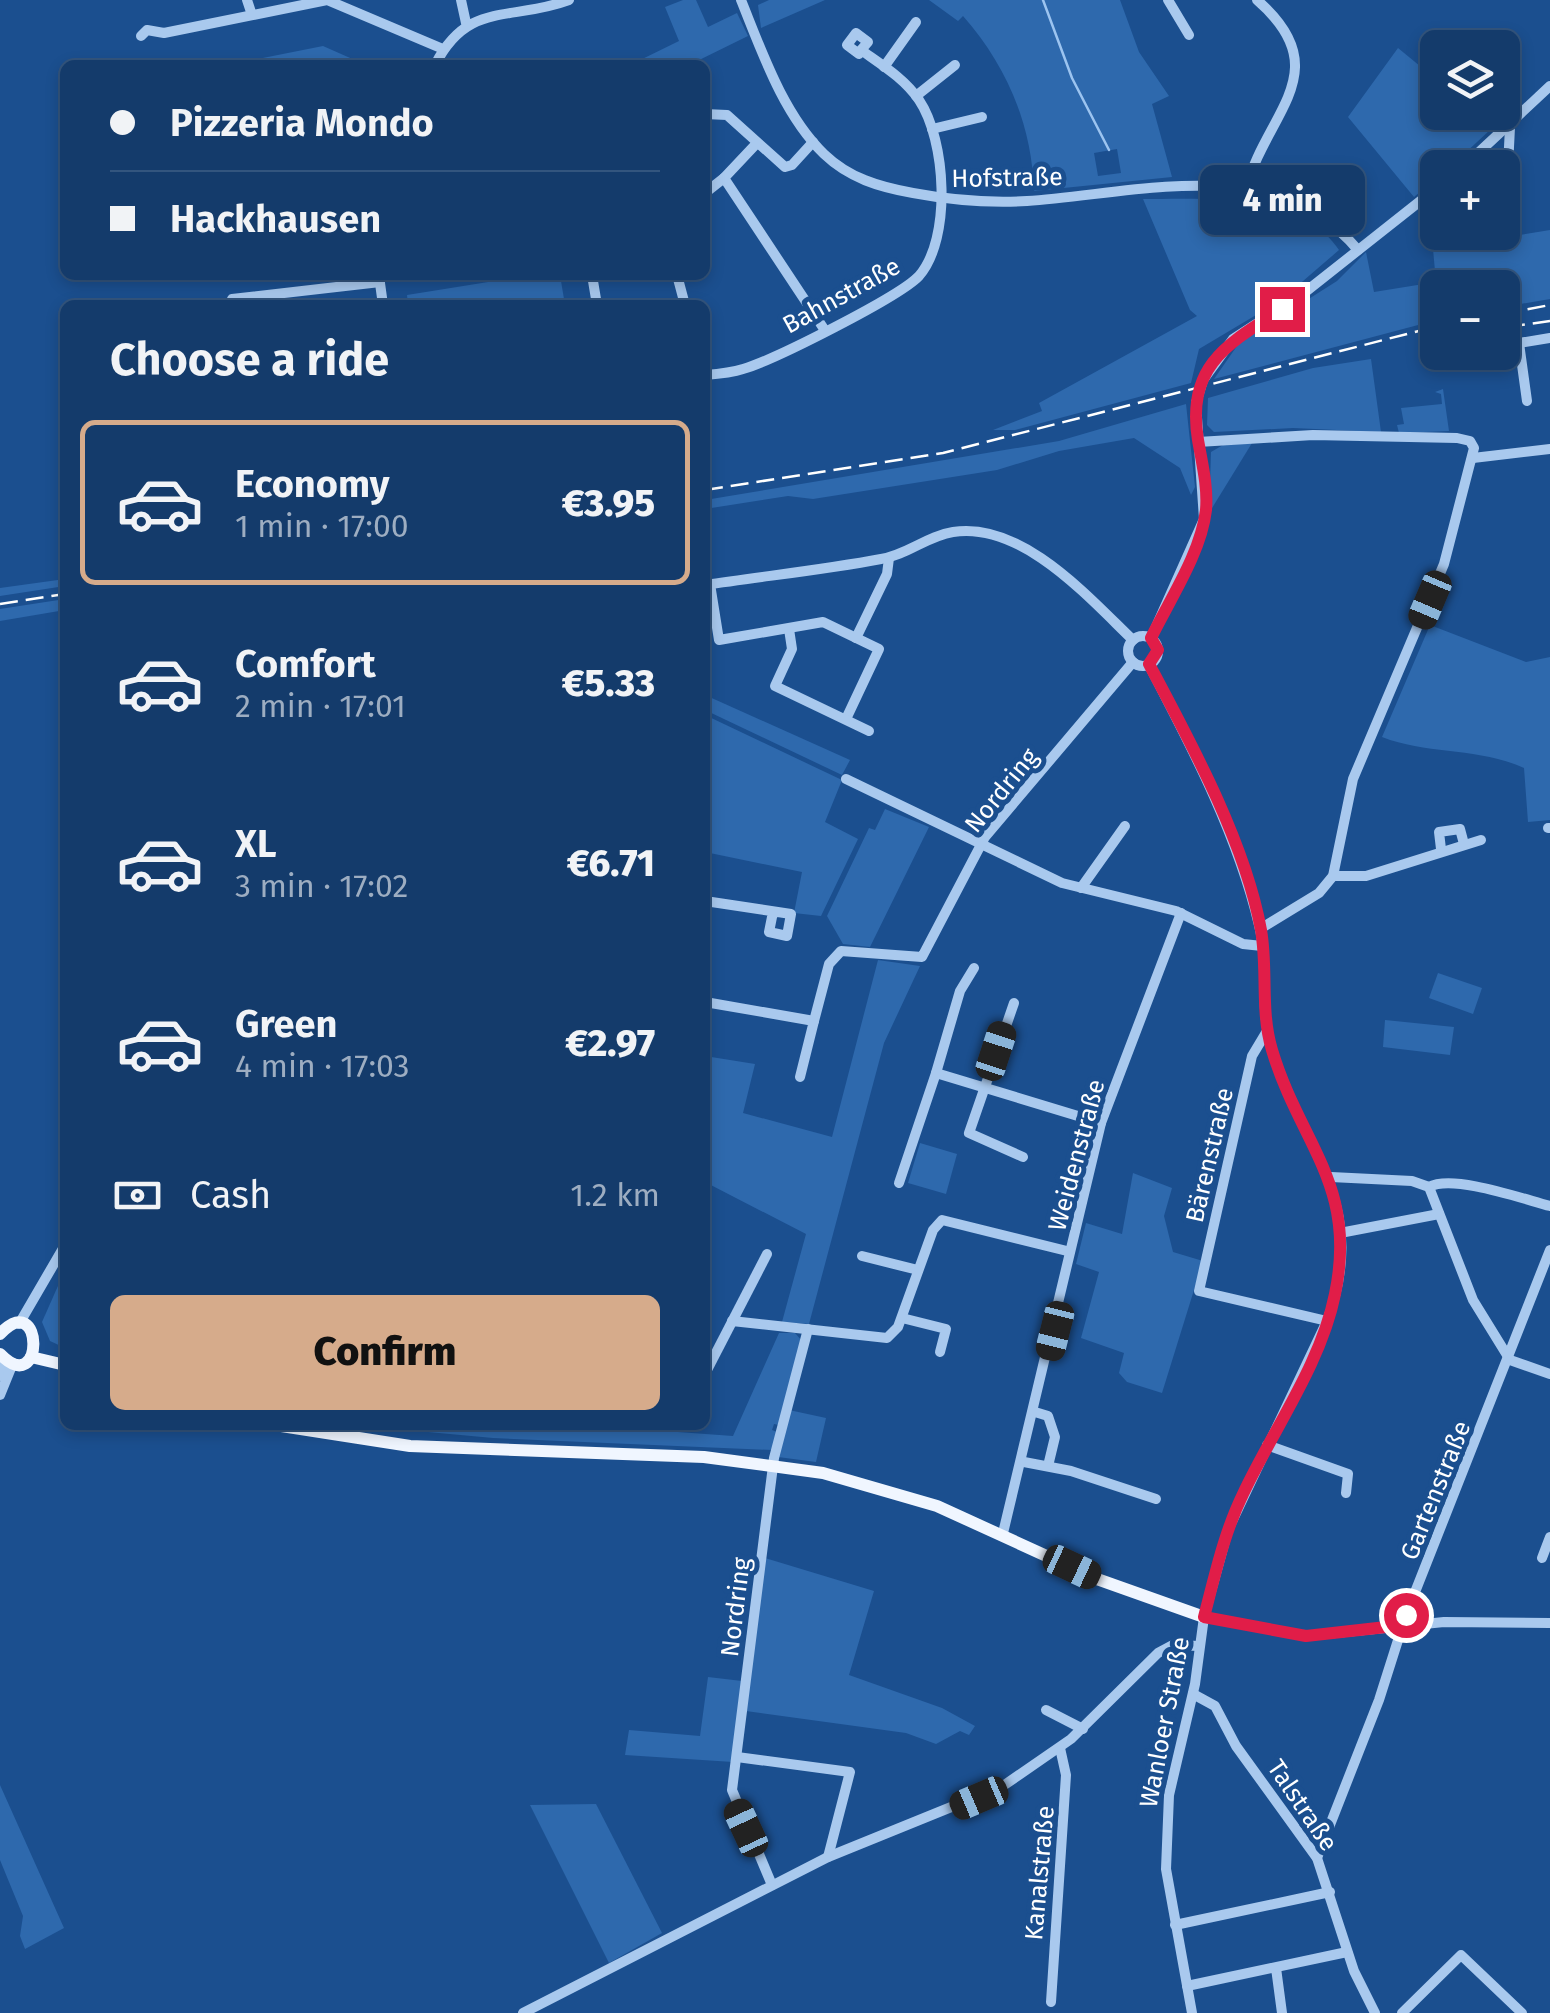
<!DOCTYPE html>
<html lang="en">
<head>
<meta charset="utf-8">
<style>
	:root { --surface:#143b6b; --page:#1d4271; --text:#f1f3f6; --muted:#9dadc1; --line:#33557e; --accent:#d6ab8b }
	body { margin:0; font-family:"Fira Sans",sans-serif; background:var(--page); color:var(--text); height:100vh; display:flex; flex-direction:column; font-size:38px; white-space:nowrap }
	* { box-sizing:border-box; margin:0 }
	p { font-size:32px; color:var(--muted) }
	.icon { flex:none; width:55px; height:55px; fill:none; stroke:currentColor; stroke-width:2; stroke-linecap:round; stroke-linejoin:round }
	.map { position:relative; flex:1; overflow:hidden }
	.drawer { position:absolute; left:60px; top:300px; width:650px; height:1130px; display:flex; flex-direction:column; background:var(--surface); border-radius:15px; box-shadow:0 5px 15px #0003,0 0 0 2px var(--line) }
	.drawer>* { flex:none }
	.banner { position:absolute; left:60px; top:60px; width:650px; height:220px; border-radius:15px; box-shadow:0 5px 15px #0003,0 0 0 2px var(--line); display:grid; align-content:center; height:220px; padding:0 50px; background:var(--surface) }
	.buttons { position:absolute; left:1420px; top:30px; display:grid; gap:20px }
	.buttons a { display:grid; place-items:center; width:100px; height:100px; border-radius:15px; background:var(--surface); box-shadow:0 5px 15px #0003,0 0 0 2px var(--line); font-size:50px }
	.end { position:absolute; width:45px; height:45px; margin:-22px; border:12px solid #e11d48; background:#fff; box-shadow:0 0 0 5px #fff }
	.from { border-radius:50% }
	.bubble { position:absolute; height:70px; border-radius:15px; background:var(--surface); box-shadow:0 5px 15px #0003,0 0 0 2px var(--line); font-size:32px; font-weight:800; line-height:70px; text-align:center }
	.car { position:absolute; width:30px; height:60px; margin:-30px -15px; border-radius:12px; box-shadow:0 0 8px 2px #0007; background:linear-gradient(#222 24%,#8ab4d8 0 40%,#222 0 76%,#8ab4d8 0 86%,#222 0) }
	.banner b { display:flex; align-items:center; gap:35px; height:95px; font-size:38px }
	.banner b+b { border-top:2px solid var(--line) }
	.banner i { width:25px; height:25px; background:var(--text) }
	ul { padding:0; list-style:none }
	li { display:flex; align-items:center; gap:30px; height:165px; margin:0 20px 15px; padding:0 30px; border:5px solid transparent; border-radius:15px }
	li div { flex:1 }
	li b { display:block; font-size:38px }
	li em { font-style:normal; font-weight:800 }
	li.selected { border-color:var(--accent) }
	li>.icon { width:90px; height:90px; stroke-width:1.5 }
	h2 { padding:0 50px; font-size:45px; line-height:120px }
	.pay { display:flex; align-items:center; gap:25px; height:110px; padding:0 50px; font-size:38px }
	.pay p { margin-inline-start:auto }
	.action { display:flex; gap:20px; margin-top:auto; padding:20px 50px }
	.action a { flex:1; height:115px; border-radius:15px; background:var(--accent); color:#111; font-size:40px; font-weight:800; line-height:115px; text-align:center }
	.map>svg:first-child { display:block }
	.green { fill:#2e69ad; fill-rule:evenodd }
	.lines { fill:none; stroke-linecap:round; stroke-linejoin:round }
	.stream { stroke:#9cc4f0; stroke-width:2.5 }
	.minor { stroke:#a9c9ee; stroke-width:10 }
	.major { stroke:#f0f6ff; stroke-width:12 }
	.rail { stroke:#fff; stroke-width:2.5; stroke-dasharray:18 8; stroke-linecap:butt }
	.minor-bridge { stroke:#a9c9ee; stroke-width:10 }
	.route { stroke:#e11d48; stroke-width:12 }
	.labels { text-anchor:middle; stroke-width:10; stroke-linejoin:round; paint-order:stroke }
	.street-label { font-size:25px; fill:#fff; stroke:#1b4f8f }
</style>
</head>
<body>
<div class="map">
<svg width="1550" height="2013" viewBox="0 0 1550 2013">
	<rect width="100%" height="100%" fill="#1b4f8f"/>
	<g class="green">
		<path d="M683 0H696L708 27 737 13 748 36 689 65H630L679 41 665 7Z"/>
		<path d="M769 0H825L761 28 758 5Z"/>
		<path d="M929 0H1120L1139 52 1169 96 1152 104 1172 177 1034 191C1032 125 1007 66 963 16L958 21ZM1117 149 1121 173 1098 176 1094 153Z"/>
		<path d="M323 46 366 65H322L314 61 228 65Z"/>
		<path d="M1398 48 1437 80 1438 112 1477 113 1490 130 1450 167 1438 168 1437 178 1414 197 1348 117Z"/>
		<path d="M1143 199C1204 199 1301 192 1339 250L1281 300 1199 349 1191 383 1015 430H993L1042 411 1039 403 1197 316 1190 310Z"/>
		<path d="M1550 230V299L1503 307 1502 288H1438L1437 320 1214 379 1239 343 1337 281 1366 252 1374 292 1436 282 1433 249Z"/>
		<path d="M532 275H560L565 305H408L407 295Z"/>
		<path d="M1371 359 1381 432 1293 428 1214 432 1207 425 1208 398 1313 368Z"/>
		<path d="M1443 389 1449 431 1399 433 1397 425 1404 424 1401 408 1442 404 1441 394 1435 392Z"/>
		<path d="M1186 404 1195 487 1191 495 1180 468 1134 438 1059 451 997 470 813 499 788 496 705 509V500L1059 441Z"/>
		<path d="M1252 443 1209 513 1211 452 1223 445Z"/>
		<path d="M65 579V586L0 596V588Z"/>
		<path d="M65 599V610L0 621V609Z"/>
		<path d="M1430 625 1526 662 1550 657V820L1528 822 1524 768C1478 747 1428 755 1382 737Z"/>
		<path d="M705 695 850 760 842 775 705 710Z"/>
		<path d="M705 715 842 780 825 822 858 839 821 916 794 913 802 872 705 852Z"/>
		<path d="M885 809 929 827 870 947 843 944 827 916 869 828 875 830Z"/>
		<path d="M878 960 920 966 884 1043 809 1324 782 1322 806 1234 705 1182V1056L755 1064 743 1113 832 1137Z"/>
		<path d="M1438 973 1482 988 1473 1014 1429 998Z"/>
		<path d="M1385 1020 1454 1027 1450 1055 1383 1047Z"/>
		<path d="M920 1143 957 1154 946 1194 908 1183Z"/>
		<path d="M1133 1173 1172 1188 1164 1216 1173 1252 1203 1261 1162 1393 1127 1382 1119 1373 1124 1353 1081 1338 1099 1272 1076 1264 1086 1223 1122 1234Z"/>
		<path d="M65 1270V1348L50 1341 42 1322Z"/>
		<path d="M779 1333H795L802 1341 779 1425 774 1424 772 1430 777 1432 772 1450 493 1438 352 1425H581L733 1436Z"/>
		<path d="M789 1410 826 1418 816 1462 778 1457Z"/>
		<path d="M765 1558 874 1591 849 1675 942 1708 975 1726 969 1735 960 1731 936 1744 906 1733 746 1711Z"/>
		<path d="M708 1677 742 1681 733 1762 625 1755 629 1730 700 1736Z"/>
		<path d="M0 1785 64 1928 25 1949 20 1936 23 1916 0 1860Z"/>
		<path d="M596 1804 662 1933 609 1963 530 1805Z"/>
	</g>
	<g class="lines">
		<path class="stream" d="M1043 0 1072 78 1109 150"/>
		<g class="minor">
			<path d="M247 0 252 15"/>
			<path d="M461 0 466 23"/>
			<path d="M741 0C762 52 783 114 824 154 849 178 879 187 913 193 950 200 989 203 1027 201 1137 194 1275 151 1358 250"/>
			<path d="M1168 0 1189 35"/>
			<path d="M141 36 147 30 164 33 327 0 443 49"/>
			<path d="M435 65C468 0 510 22 569 0"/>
			<path d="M884 67 916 22"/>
			<path d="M916 96 955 65"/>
			<path d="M705 114 727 115 785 167 792 165 813 142"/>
			<path d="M1510 127 1506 207 1510 221"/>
			<path d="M932 129 982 117"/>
			<path d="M757 143 724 178 824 329"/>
			<path d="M1462 168 1550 86"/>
			<path d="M1246 190C1264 114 1340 72 1257 0"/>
			<path d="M705 193 724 178"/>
			<path d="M592 275 597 305"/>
			<path d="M677 275 685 305"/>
			<path d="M379 276 383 305"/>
			<path d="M232 299 380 282"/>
			<path d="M705 375C718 374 731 373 743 369 774 360 899 297 919 276 952 238 946 140 919 100 905 79 882 65 861 50L868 42 856 33 847 45 859 54 861 50"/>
			<path d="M1203 380 1233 339 1304 293 1438 187"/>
			<path d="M1527 401 1519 343 1550 338"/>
			<path d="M1198 442 1313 435 1457 438 1470 441 1474 448 1444 564 1353 779 1333 876 1319 893 1260 929"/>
			<path d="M1473 458 1550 449"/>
			<path d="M710 584 719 640 823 622 879 649 846 719"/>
			<path d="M705 585C764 576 823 570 881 559 907 555 927 536 953 532 1022 521 1089 598 1133 640"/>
			<path d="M789 629 792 649 775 686 869 731"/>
			<circle cx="1143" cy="651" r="15"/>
			<path d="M856 638 887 574 889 558"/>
			<path d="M1151 638 1204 519 1196 403"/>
			<path d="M1149 665C1192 748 1237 833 1259 925 1269 965 1259 1006 1271 1046 1301 1150 1372 1202 1327 1321L1228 1530 1204 1617 1195 1684 1169 1795 1166 1869 1192 2013"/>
			<path d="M846 779 1062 883 1176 911 1243 944 1262 946"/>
			<path d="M1548 828H1550"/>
			<path d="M1441 849 1439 832 1460 829 1464 844"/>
			<path d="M1333 876H1366L1481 840"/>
			<path d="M1081 888 1125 826"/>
			<path d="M705 901 791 914 787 936 769 932 773 912"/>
			<path d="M974 968 960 991 936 1073 1101 1123"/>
			<path d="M705 1002 814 1021 800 1077"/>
			<path d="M1014 1003 969 1133 1023 1157"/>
			<path d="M814 1021 829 964 841 951 922 957 985 837 1133 662"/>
			<path d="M1267 1031 1252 1056 1199 1291 1327 1321"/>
			<path d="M1331 1177 1412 1181 1429 1187"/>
			<path d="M899 1183 936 1073"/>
			<path d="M1429 1187 1473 1300 1510 1360"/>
			<path d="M1429 1187C1453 1174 1523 1199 1550 1206"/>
			<path d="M1340 1233 1439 1214"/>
			<path d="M862 1256 918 1270"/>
			<path d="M902 1318 946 1329 940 1352"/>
			<path d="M732 1321 887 1338 898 1327 933 1230 942 1220 1067 1251"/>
			<path d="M19 1324 65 1245"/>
			<path d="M1510 1360 1550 1374"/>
			<path d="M705 1374 767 1254"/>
			<path d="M0 1376 4 1359"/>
			<path d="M0 1395 13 1363"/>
			<path d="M1035 1412 1048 1416 1055 1437 1048 1466"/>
			<path d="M1267 1445 1348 1474 1346 1493"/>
			<path d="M1024 1462 1071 1471 1156 1499"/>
			<path d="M1003 1533 1101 1123 1181 913"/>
			<path d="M1542 1558 1550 1537"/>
			<path d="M1204 1617 1306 1636 1444 1622 1550 1623"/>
			<path d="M1193 1694 1215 1706 1236 1746 1317 1858 1354 1971 1375 2013"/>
			<path d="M1046 1710 1083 1729"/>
			<path d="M737 1757 850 1772 828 1857"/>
			<path d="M1317 1858 1379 1700 1406 1615 1550 1250"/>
			<path d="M772 1885 732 1790 774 1458 808 1329"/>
			<path d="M1175 1925 1330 1892"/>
			<path d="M1276 1968 1282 2013"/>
			<path d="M1187 1986 1347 1952"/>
			<path d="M1051 2002 1066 1775 1060 1748"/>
			<path d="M523 2013 828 1857 1003 1786 1071 1739 1158 1653 1173 1645 1199 1646"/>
			<path d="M1402 2013 1461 1955 1522 2013"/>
		</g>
		<g class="major">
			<path d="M0 1334C44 1287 45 1400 0 1354"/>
			<path d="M31 1357 65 1365"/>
			<path d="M275 1425 410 1446 704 1457 823 1473 937 1506 1097 1579 1204 1617"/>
		</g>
		<g class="rail">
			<path d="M1502 314 1550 305"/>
			<path d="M1507 327 1550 321"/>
			<path d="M705 490 943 453 1438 326"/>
			<path d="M0 604 65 594"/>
		</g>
		<path class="minor-bridge" d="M1196 403 1203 380"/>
	</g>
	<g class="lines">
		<path class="route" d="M1282 309C1227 344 1186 366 1198 440 1202 463 1208 487 1206 510 1201 553 1170 599 1151 638L1158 650 1149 664C1191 743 1245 842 1261 930 1268 970 1260 1010 1272 1050 1300 1144 1358 1185 1335 1294 1321 1364 1273 1430 1243 1494 1224 1533 1215 1575 1204 1617L1306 1636 1404 1625 1406 1615"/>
	</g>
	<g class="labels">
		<g class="street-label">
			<text transform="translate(1007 177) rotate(-1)" y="9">Hofstraße</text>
			<text transform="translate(841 295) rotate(-29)" y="9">Bahnstraße</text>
			<text transform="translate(1001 790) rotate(-51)" y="9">Nordring</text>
			<text transform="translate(1076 1155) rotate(-75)" y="9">Weidenstraße</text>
			<text transform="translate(1209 1155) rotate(-77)" y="9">Bärenstraße</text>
			<text transform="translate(1435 1490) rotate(-68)" y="9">Gartenstraße</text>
			<text transform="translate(735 1607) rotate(-83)" y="9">Nordring</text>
			<text transform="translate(1164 1722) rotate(-79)" y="9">Wanloer Straße</text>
			<text transform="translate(1303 1805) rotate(56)" y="9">Talstraße</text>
			<text transform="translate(1039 1873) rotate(-85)" y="9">Kanalstraße</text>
		</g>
	</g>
</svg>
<div class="buttons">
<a><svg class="icon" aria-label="layers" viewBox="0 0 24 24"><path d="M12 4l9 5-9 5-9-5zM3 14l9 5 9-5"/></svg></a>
<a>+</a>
<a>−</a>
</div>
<i class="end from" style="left:1406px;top:1615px"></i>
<i class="end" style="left:1282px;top:309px"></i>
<div class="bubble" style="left:1200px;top:165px;width:165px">4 min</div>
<i class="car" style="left:1430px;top:600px;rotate:203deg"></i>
<i class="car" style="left:996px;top:1051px;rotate:18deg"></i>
<i class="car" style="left:1055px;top:1331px;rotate:194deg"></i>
<i class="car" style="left:1072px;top:1567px;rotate:115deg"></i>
<i class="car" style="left:979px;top:1798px;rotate:247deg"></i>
<i class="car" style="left:746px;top:1828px;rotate:335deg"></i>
<div class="banner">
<b><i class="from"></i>Pizzeria Mondo</b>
<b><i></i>Hackhausen</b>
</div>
<section class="drawer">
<h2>Choose a ride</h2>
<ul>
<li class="selected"><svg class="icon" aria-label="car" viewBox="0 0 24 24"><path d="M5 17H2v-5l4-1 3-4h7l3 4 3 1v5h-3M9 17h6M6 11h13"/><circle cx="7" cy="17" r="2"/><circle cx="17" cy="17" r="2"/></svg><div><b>Economy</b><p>1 min · 17:00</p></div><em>€3.95</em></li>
<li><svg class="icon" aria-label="car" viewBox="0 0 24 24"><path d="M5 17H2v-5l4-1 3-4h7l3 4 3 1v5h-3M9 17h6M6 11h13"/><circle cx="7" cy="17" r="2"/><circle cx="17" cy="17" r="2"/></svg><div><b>Comfort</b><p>2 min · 17:01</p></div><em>€5.33</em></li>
<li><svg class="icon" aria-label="car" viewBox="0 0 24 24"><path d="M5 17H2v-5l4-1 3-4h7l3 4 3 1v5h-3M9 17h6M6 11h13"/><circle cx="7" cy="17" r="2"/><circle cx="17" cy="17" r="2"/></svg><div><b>XL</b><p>3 min · 17:02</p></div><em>€6.71</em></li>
<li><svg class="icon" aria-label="car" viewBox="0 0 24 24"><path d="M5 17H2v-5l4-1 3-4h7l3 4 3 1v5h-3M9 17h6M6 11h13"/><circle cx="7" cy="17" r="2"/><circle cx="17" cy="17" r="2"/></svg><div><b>Green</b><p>4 min · 17:03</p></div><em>€2.97</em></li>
</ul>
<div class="pay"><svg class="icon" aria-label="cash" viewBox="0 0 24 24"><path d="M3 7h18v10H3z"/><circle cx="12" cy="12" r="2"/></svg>Cash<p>1.2 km</p></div>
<div class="action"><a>Confirm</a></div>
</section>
</div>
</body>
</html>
